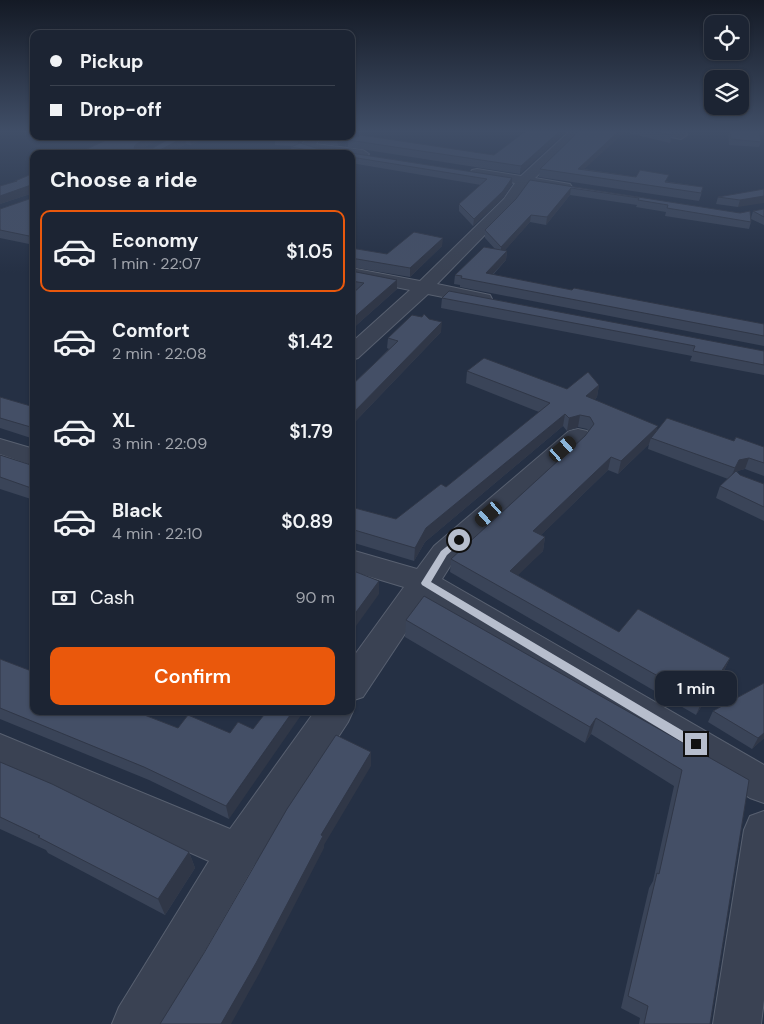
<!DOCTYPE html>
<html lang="en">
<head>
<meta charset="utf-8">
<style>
	:root { --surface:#1c2433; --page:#252c3b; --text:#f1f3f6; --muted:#a0a4ac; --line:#3a414e; --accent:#ea580c }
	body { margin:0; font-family:"DM Sans",sans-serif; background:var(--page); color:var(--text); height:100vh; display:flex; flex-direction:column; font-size:19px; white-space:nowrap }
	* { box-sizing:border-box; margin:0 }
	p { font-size:16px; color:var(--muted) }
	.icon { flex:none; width:28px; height:28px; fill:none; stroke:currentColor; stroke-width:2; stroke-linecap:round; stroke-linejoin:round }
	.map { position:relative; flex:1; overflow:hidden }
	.sheet { position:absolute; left:30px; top:150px; width:325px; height:565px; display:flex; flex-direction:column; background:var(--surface); border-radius:10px; box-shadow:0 1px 4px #0004,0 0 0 1px var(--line) }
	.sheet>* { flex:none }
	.top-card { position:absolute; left:30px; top:30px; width:325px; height:110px; border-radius:10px; box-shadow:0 1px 4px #0004,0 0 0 1px var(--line); display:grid; align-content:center; height:110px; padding:0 20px; background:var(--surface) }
	.tools { position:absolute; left:704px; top:15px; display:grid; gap:10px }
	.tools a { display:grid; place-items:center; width:45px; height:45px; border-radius:10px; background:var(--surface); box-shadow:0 1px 4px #0004,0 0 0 1px var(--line); font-size:25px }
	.end { position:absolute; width:22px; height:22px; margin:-11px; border:6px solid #b7becd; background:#111; box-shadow:0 0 0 2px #111 }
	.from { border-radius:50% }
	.bubble { position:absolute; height:35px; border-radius:10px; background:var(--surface); box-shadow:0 1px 4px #0004,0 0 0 1px var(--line); font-size:16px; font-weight:600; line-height:35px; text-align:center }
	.car { position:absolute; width:15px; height:30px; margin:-15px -8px; border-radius:6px; box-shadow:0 0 4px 1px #0007; background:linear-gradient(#222 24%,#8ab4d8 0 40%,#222 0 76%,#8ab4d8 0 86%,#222 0) }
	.top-card b { display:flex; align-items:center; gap:18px; height:48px; font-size:19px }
	.top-card b+b { border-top:1px solid var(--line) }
	.top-card i { width:12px; height:12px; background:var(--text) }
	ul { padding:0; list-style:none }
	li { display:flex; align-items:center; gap:15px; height:82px; margin:0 10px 8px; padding:0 10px; border:2px solid transparent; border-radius:10px }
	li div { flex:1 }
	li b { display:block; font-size:19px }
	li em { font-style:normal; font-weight:600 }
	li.selected { border-color:var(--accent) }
	li>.icon { width:45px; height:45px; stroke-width:1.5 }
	h2 { padding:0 20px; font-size:22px; line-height:60px }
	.pay { display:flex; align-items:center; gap:12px; height:55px; padding:0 20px; font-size:19px }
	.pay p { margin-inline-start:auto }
	.primary-button { display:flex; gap:10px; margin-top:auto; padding:10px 20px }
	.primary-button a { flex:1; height:58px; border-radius:10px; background:var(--accent); color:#fff; font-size:20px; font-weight:600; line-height:58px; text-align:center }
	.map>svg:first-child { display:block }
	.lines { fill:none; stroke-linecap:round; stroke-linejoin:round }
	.minor-casing { stroke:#586070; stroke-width:2 }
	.minor { fill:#3a4253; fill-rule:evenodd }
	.wall { fill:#3a4458 }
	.shaded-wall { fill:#303747 }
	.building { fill:#444f66; stroke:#303747 }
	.route { fill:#b7becd }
</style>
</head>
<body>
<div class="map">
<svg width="764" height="1024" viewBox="0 0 764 1024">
	<rect width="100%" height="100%" fill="#253044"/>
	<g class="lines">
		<defs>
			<g id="minor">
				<path d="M571 130H584L535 178 570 184 572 187 570 190 565 191 528 185 514 205 437 284 490 295 492 299 490 303 483 305 428 294 358 358 351 360V343L410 290 351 278V268L420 281 504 199 515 183 472 176 470 173 472 170 477 169 521 176Z"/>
				<path d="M649 130H674L685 132 687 135 681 139 651 133Z"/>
				<path d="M309 136H322L316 144 363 150 369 154 363 158 351 156V154H334L302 149 300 146Z"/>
				<path d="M578 429 587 431 590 436 587 441 454 560 442 579 764 765V803L750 798 428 599 363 697 351 701V660L404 587 351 571V550L417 569 434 546 569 431Z"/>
				<path d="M0 439 34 449V466L0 454Z"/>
				<path d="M351 708 353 711 348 722 253 867 163 1024H112L119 1007 209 861 0 768V734L230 829 315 711H351Z"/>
				<path d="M764 811V1000L761 1024H713L744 830 750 816Z"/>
			</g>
		</defs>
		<use href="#minor" class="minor-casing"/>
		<use href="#minor" class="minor"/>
	</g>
	<g class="wall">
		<path d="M527 130 520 174 348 147V140L494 155Z"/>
		<path d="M580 130H664L672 135 670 143 624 132 584 169 703 187 701 195 699 201 539 177 540 169Z"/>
		<path d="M728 130H759L761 142 759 147 729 145Z"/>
		<path d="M115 136H164L143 148H153L174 136H208L191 145 186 144 167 154H76Z"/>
		<path d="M306 136 301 143 316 148 351 153 512 178V184L503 198 473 226 459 211V204L481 185 351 163V154H294L292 153 291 147 293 146 275 145V139Z"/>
		<path d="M319 136H348L338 146 319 143Z"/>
		<path d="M34 173V245L0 238V209L32 198 33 193 0 204V186L15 182Z"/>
		<path d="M530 180 740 213 751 218 753 211 764 209V225L751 219V222L749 229 665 216 666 212 636 207 637 205 570 195 546 225 530 222 504 251H507L506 260 493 275 572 290 764 324V346L460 287V285L454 284 455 275 495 249 485 238V230L516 199Z"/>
		<path d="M764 189 738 207 716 204 718 197Z"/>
		<path d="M442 246 410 277 351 267V248L387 254Z"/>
		<path d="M351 271 397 280V289L351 330V295L356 291 351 290Z"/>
		<path d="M442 298 764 351V375L690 361 692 356 441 308Z"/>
		<path d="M441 332 351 426V386L389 349 387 348 388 338Z"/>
		<path d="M467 371 567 389 599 385 597 397 594 400 657 430 734 441 764 447V476L745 469 737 471 740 475 764 484V521L716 498 720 486 728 479 648 449 649 444 618 474 608 470 541 535 545 537 543 551 517 575 619 632 730 658 724 671 696 715 450 572 451 559 585 436 589 432 587 429 578 427 567 431 563 426 425 542 414 561 351 542V507L396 519 446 487 539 412 466 383Z"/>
		<path d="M0 397 34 407V439L0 428Z"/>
		<path d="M0 455 34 466V500L0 489Z"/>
		<path d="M406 620 749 780 710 1024H639L640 1018 621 1008 649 888 653 881 674 786 591 734 585 743 405 637Z"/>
		<path d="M0 659 178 728 230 733 253 729 229 819 149 780 0 719Z"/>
		<path d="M764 683V738L752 749 708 722 713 711Z"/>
		<path d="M0 762 189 852 195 868 165 915 48 853 46 850 0 829Z"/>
	</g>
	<g class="shaded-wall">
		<path d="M561 130H568L520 174 521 166Z"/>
		<path d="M620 130H625L624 132 578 175V169Z"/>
		<path d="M151 136H164L136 152 134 148 135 145Z"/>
		<path d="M193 136H208L191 145 190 138Z"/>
		<path d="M301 136H306L298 147V141Z"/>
		<path d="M341 136H348L338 146 337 139Z"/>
		<path d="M185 137 186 144 167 154H152Z"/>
		<path d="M512 178V184L503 198 473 226 474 219Z"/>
		<path d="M31 185 33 193 0 204V196Z"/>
		<path d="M571 188 570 195 546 225 547 217Z"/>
		<path d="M764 196V203L738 207 740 200Z"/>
		<path d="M531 215 530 222 501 255V247Z"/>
		<path d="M443 238 442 246 410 277V268Z"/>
		<path d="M507 251 506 260 485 282 486 273Z"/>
		<path d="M397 280V289L351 330V320Z"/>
		<path d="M442 322 441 332 351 426V415Z"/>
		<path d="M599 385 597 397 584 409 586 396Z"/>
		<path d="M565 414 563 426 425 542 414 561 415 548 426 528Z"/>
		<path d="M580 415 578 427 567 431 569 418Z"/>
		<path d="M658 426 654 439 651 438 649 444 618 474 621 461Z"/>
		<path d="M611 457 608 470 531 545 533 531Z"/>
		<path d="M749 458 745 469 734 472 730 479 735 468 739 460Z"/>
		<path d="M545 537 543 551 508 585 510 571Z"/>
		<path d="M379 581V594L351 633V619Z"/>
		<path d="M730 658 724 671 696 715 702 701Z"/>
		<path d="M293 711H304L229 819 226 806Z"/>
		<path d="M596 718 591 734 585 743 590 727Z"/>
		<path d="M764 733V738L752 749 758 738Z"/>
		<path d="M371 752V766L324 845V848L259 974 231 1024H221L321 835Z"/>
		<path d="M189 852 195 868 165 915 158 899Z"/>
	</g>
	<g class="building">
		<path d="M527 130H561L521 166 348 140 361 135 494 155Z"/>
		<path d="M580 130H620L578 169 636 177 640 170 669 175 665 182 703 187 701 193 540 169Z"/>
		<path d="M647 130H664L672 132V135Z"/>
		<path d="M730 130H759L761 142 731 139Z"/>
		<path d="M115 136H151L135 145 134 148H153L174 136H193L190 138 185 137 152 154H76Z"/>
		<path d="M278 136H301L298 141 275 139Z"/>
		<path d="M319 136H341L337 139Z"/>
		<path d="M300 143 316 148 349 150 351 153 512 178 503 191 474 219 459 204 487 179 351 157V154H332L291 147Z"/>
		<path d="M34 173V237L0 230V209L32 198 34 187 31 185 0 196V186L17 181H15Z"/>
		<path d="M530 180 740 213 750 211 751 222 667 208 668 205 638 200 639 198 571 188 547 217 531 215 501 247 485 230 516 199Z"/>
		<path d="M764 189V196L740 200 718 197Z"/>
		<path d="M764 209V217L753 211Z"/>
		<path d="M414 232 443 238 410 268 351 258V248L387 254Z"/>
		<path d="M484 247 507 251 486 273 572 290 574 288 764 324V336L461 278 462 276 455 275Z"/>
		<path d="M351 271 397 280 351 320V295L364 283 351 281Z"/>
		<path d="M449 291 764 351V365L693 351 695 346 442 298Z"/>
		<path d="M424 314 429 319 442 322 351 415V386L398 341 388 338 412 315 422 317Z"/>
		<path d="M484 358 567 389 588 372 599 385 586 396 658 426 621 461 611 457 533 531 545 537 510 571 619 632 638 609 730 658 702 701 451 559 585 436 594 424 590 417 580 415 569 418 565 414 426 528 415 548 351 529V507L396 519 441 484 446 487 550 403 467 371Z"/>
		<path d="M0 397 34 407V428L0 418Z"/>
		<path d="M667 418 734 441 736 437 764 447V463L749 458 739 460 735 468 651 438Z"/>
		<path d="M0 455 34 466V489L0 477Z"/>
		<path d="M736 471 740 475 764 484V507L720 486Z"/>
		<path d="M351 570 379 581 351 619Z"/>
		<path d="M424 596 749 780 710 1024H644L648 1006 628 996 657 873 659 874 682 770 596 718 590 727 406 620Z"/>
		<path d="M0 659 34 672V711H134L178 728 188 715 230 733 238 722 253 729 267 711H293L226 806 144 767 0 708Z"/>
		<path d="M764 683V733L758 738 713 711Z"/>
		<path d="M336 735 371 752 321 835 323 836 256 963 221 1024H160L204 953 287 809Z"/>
		<path d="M0 762 52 784 189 852 158 899 38 837 40 836 0 817Z"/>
	</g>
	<linearGradient id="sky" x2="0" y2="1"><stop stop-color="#141a25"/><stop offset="0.48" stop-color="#404e67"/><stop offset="1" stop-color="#404e67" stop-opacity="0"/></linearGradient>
	<rect width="764" height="273" fill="url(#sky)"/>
	<path class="route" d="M459 537 462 538V542L447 555 431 582 700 741 702 744 700 748H692L422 585 421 583 441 551Z"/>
</svg>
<div class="tools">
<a><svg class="icon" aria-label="locate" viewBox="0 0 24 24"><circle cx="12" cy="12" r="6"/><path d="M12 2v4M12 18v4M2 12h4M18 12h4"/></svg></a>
<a><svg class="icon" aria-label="layers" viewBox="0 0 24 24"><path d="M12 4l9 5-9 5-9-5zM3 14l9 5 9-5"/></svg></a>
</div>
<i class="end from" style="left:459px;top:540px"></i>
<i class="end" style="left:696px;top:744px"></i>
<div class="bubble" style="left:655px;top:671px;width:82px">1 min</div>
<i class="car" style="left:563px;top:449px;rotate:49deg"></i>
<i class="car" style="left:489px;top:514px;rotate:229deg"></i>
<div class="top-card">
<b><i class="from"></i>Pickup</b>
<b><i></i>Drop-off</b>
</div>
<section class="sheet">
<h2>Choose a ride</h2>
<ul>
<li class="selected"><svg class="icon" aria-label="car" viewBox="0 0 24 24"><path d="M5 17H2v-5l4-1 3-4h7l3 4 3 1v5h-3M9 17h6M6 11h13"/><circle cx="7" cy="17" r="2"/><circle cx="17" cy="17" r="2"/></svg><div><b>Economy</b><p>1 min · 22:07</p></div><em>$1.05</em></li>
<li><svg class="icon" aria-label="car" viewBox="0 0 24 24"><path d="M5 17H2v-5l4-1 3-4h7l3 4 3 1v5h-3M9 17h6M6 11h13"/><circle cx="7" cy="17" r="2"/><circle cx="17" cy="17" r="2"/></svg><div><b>Comfort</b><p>2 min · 22:08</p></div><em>$1.42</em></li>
<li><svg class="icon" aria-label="car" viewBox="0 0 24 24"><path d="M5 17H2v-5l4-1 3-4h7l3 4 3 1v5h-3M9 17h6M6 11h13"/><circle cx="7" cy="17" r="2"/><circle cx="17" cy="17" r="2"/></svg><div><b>XL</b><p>3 min · 22:09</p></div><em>$1.79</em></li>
<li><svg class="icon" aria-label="car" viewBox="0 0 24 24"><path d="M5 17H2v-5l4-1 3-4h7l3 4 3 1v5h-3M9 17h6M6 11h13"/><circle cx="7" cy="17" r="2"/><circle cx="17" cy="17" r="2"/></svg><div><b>Black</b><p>4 min · 22:10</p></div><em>$0.89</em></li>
</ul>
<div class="pay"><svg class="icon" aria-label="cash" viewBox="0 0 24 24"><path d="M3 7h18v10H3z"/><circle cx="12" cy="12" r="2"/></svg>Cash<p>90 m</p></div>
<div class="primary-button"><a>Confirm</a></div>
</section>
</div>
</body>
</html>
